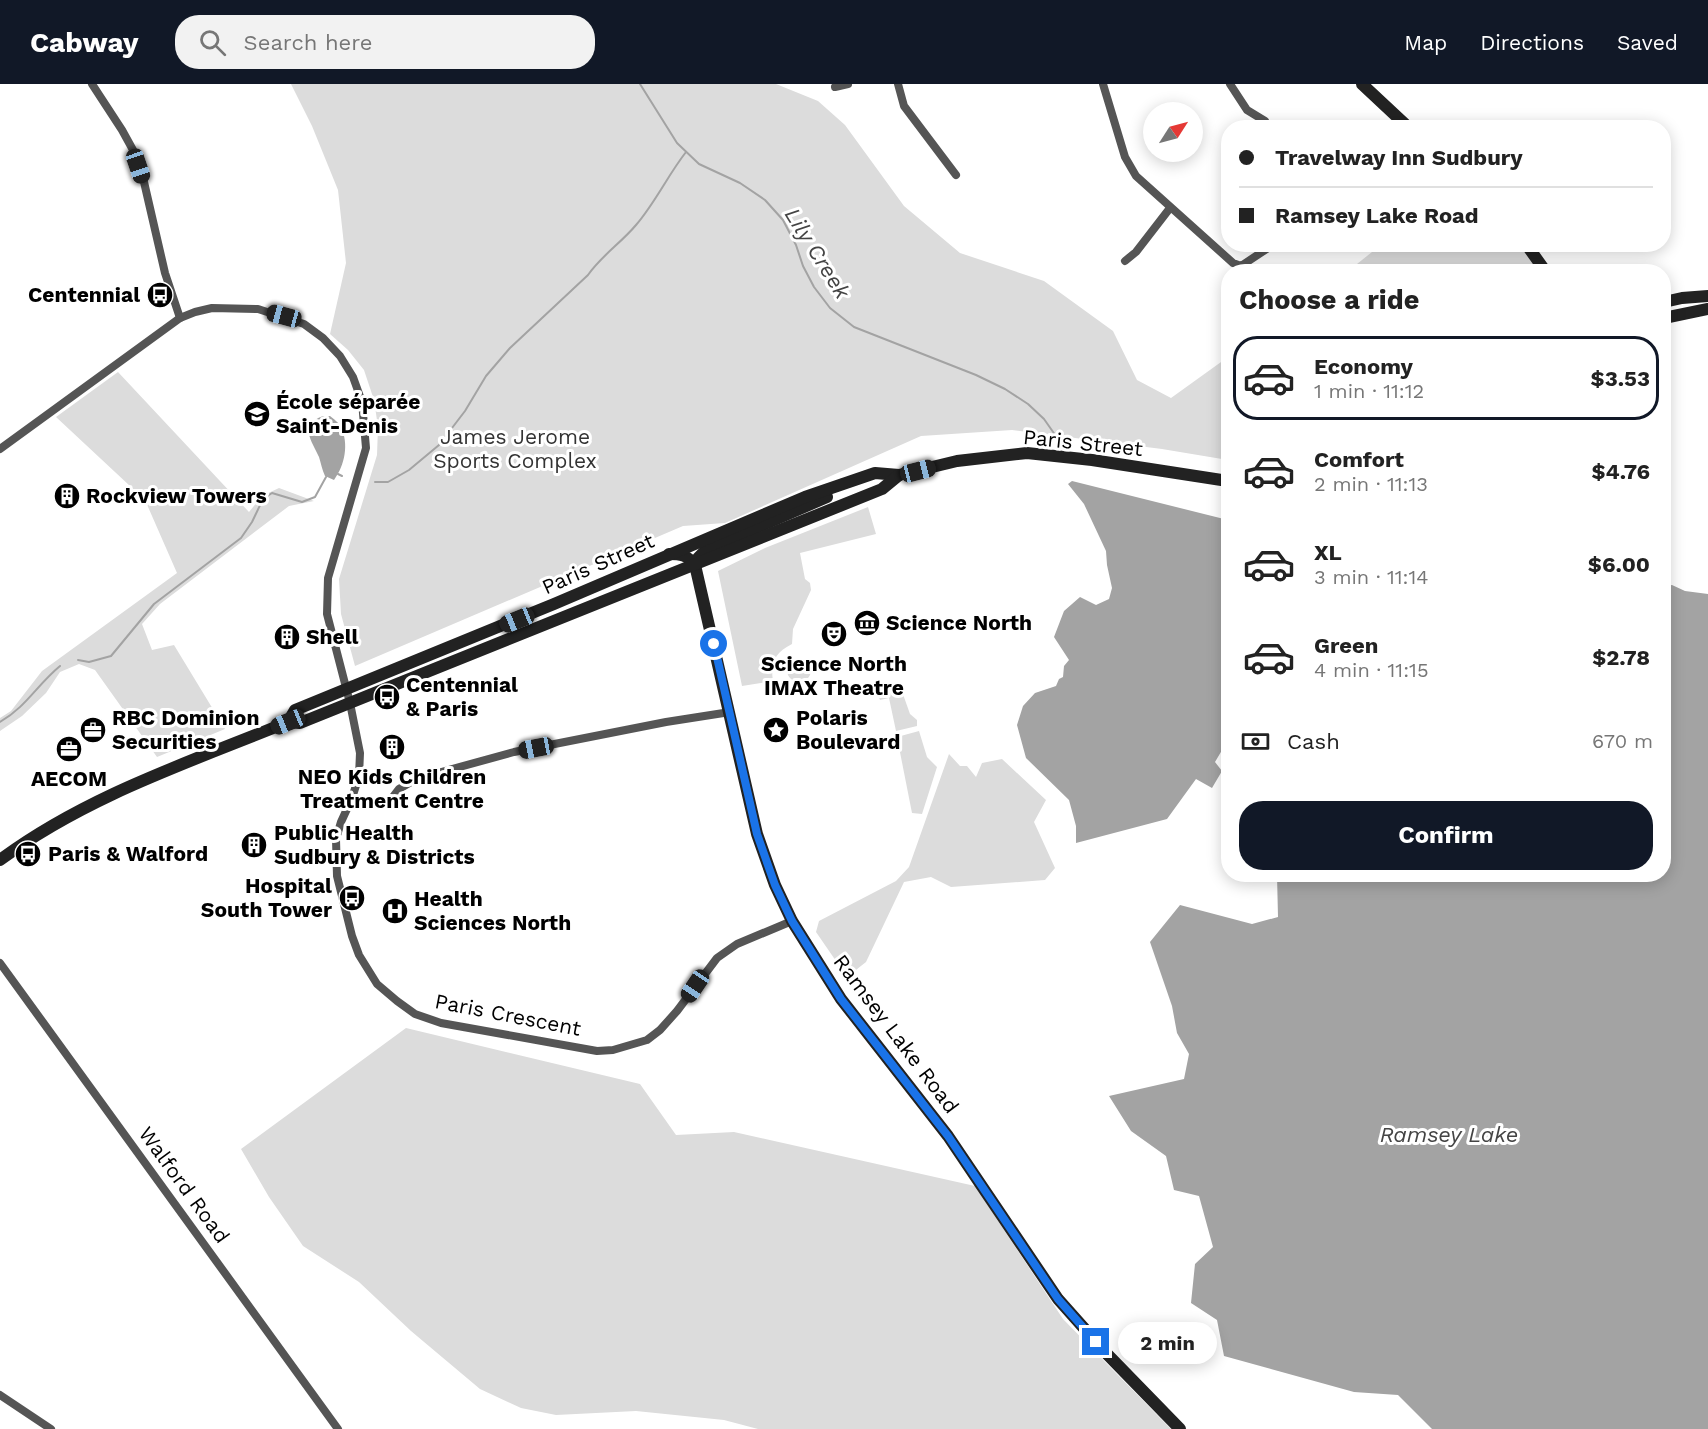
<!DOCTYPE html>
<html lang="en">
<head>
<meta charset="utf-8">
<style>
	:root { --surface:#fff; --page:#f2f2f2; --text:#222; --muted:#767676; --line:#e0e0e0; --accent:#111827 }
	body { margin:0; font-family:"Work Sans",sans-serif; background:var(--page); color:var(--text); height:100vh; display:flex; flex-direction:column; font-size:22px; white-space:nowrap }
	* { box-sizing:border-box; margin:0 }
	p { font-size:20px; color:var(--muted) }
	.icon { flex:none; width:33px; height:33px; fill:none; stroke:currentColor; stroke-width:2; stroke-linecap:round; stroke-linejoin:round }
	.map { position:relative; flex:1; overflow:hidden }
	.panel { position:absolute; left:1221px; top:180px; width:450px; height:618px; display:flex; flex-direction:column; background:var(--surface); border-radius:24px; box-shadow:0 3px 15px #0003 }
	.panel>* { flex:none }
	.hud { position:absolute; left:1221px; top:36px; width:450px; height:132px; border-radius:24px; box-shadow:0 3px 15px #0003; display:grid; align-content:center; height:132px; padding:0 18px; background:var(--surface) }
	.needle { width:39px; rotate:54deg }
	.buttons { position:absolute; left:1143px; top:18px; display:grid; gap:12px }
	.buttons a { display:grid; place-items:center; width:60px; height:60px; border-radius:50%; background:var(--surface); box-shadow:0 3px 15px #0003; font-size:30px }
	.end { position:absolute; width:27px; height:27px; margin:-14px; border:8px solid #1a73e8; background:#fff; box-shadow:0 0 0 3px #fff }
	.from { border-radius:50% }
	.bubble { position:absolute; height:42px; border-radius:21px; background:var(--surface); box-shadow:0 3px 15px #0003; font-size:20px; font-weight:700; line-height:42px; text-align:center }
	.car { position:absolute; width:18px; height:36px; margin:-18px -9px; border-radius:8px; box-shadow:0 0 4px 2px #0007; background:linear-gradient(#222 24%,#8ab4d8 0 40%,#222 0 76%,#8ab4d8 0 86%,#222 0) }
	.hud b { display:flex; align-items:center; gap:21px; height:57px; font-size:22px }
	.hud b+b { border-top:2px solid var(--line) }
	.hud i { width:15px; height:15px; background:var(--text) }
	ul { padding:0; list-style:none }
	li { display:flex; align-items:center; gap:18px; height:84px; margin:0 12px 9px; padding:0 6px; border:3px solid transparent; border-radius:24px }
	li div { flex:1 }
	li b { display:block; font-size:22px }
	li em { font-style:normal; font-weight:700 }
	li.current { border-color:var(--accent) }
	li>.icon { width:54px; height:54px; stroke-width:1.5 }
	h2 { padding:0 18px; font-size:27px; line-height:72px }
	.pay { display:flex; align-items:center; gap:15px; height:66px; padding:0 18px; font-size:22px }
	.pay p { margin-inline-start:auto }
	.cta { display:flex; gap:12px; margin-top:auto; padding:12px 18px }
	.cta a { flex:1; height:69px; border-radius:24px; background:var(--accent); color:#fff; font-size:24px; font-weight:700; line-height:69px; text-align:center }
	header { display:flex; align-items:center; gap:36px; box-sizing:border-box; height:84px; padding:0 30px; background:var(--accent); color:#fff }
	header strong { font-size:28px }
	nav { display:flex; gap:33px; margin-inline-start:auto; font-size:21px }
	.search { width:420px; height:54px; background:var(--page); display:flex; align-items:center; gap:15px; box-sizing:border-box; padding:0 21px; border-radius:24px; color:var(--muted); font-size:22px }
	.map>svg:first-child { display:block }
	.green { fill:#dcdcdc }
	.water { fill:#a3a3a3 }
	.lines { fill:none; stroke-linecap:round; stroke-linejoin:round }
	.stream { stroke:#a3a3a3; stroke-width:2 }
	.street { stroke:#555; stroke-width:8 }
	.secondary { stroke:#222; stroke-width:12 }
	.route { stroke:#1a73e8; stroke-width:8 }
	.labels { text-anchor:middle; stroke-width:6; stroke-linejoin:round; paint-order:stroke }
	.poi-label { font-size:21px; font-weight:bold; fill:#000; stroke:#fff; text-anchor:start }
	.park-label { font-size:21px; fill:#333; stroke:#fff }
	.street-label { font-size:21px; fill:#000; stroke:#fff }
	.water-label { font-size:22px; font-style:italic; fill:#444; stroke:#fff }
</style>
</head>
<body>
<header>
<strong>Cabway</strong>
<div class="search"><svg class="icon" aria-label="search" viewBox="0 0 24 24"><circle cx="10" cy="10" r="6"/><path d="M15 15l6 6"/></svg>Search here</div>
<nav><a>Map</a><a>Directions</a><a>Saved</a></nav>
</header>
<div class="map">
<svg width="1708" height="1345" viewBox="0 0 1708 1345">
	<rect width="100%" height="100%" fill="#fff"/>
	<g class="green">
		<path d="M291 0H776L818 17 845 41 904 122 960 169 1044 197 1113 247 1137 296 1171 314 1228 273V376L1162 365 1012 346 921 352 725 439 683 442 355 582 341 530 339 495 377 371 378 343 374 316 364 286 348 266 330 250 346 179 338 106 312 42Z"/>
		<path d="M1382 160 1523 161 1539 188H1347Z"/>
		<path d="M118 288 249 428 262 412 279 404 314 417 289 422 160 520 142 540 152 566 174 561 225 645 157 673 95 586 79 580 60 588 46 609 22 632 0 647V634L11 627 42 587 177 489 145 416 56 333Z"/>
		<path d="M868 423 876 450 800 469 805 495 810 499 811 506 793 545 792 560C775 569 770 578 773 597L742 602 718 487 765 464Z"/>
		<circle cx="799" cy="586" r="12"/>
		<path d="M899 599 910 630 917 636V642L896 647 889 614 880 616 878 611 883 602Z"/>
		<path d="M919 647 927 673 937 683 922 730 912 729 897 653Z"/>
		<path d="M949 670 960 682H967L976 693 982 679 1002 675 1046 716 1034 738 1055 784 1045 796 951 803 931 793 904 798 866 878 847 893 816 848 819 837 896 797 909 783Z"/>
		<path d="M406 944 640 1000 676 1051 734 1048 975 1102 1063 1235 1171 1345H758L724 1336 636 1327 556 1331 521 1324 480 1305 411 1247 359 1198 303 1162 269 1113 241 1065Z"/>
	</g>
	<g class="water">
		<path d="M323 332H330C334 335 339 339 341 343 349 360 345 381 334 396L325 392C322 386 321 379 319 373 312 357 298 341 323 332Z"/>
		<path d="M1072 397 1228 436V656L1215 678 1222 687 1212 704 1196 695 1167 735 1076 759V742L1069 716 1026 674 1017 641 1023 622 1035 609 1056 602 1059 595 1063 593 1064 582 1069 576 1054 553 1064 527 1080 513 1096 521 1109 515 1112 504 1107 481 1106 467 1084 420 1068 400Z"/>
		<path d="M1672 501 1685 507 1708 510V1345H1432L1398 1311 1354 1308 1224 1272 1217 1236 1191 1219 1195 1180 1213 1163 1199 1112 1174 1106 1166 1072 1131 1047 1109 1012 1184 995 1189 970 1177 949 1172 922 1150 858 1180 821 1252 840 1278 833 1277 791 1664 790V502Z"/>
	</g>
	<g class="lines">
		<g class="stream">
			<path d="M640 0 677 59 699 80 740 99 765 116 783 136 796 161 803 182 814 203 830 224 854 243 976 291 1005 305 1028 320 1044 335 1058 355"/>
			<path d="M338 390 342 392"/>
			<path d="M375 398H388L409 386 439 361 465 327 486 292 510 264 588 191C601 172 621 159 636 141 655 119 668 91 686 68"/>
			<path d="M78 576 89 578 111 572 154 520 241 454 252 438 263 415 272 409 302 418 315 413 326 393"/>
			<path d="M0 638C26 623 37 601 60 582"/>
		</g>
		<g class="street">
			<path d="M92 0 122 46 133 66 144 98 165 189 180 234"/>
			<path d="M898 0 904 22 956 91"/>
			<path d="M1103 0 1125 73 1136 92 1233 179 1241 182 1274 160"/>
			<path d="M1230 0 1247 26 1265 37"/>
			<path d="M835 3 848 0"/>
			<path d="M1125 177 1136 168 1170 124"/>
			<path d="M0 365 180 234 195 228 212 224 258 225 304 240 323 254 340 272 353 293 362 318 366 364 328 494 327 530 350 619 360 669 359 692 352 714 341 738 336 755 337 792 352 852 359 871 377 900 397 917 415 930 441 939 597 967 613 966 647 956 660 946 677 927 717 874 737 860 792 837"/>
			<path d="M352 714 372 721H382L389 718 399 705 416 695 514 668 666 638 730 628"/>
			<path d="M0 879 338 1345"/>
			<path d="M0 1311 51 1345"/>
		</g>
		<g class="secondary">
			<path d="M1362 0 1409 44"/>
			<path d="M1526 160 1546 188"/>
			<path d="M1664 218 1682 214 1708 212"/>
			<path d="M1664 234 1708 225"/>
			<path d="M669 470C681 470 687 471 695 481L757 750 775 801 792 837 841 915 948 1052 1058 1215 1107 1270 1180 1345"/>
			<path d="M695 481 698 474 707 465 827 413"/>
			<path d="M288 638 295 626 554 520 805 413 875 389 899 391 957 377 1027 369 1092 376 1228 397"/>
			<path d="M0 776C86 712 190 678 288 638L300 639 882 405 899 391"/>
		</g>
	</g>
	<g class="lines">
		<path class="route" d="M714 560 757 750 775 801 792 837 841 915 948 1052 1058 1215 1096 1258"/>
	</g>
	<defs>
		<symbol id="bus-disc" viewBox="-11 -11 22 22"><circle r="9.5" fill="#000" stroke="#fff"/><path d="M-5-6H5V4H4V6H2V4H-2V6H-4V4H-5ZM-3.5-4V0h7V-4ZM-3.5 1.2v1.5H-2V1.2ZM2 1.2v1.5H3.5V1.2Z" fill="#fff"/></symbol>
		<symbol id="school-disc" viewBox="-11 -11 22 22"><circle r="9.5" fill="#000" stroke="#fff"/><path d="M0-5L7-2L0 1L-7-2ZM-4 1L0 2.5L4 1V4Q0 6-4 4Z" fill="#fff"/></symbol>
		<symbol id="building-disc" viewBox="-11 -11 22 22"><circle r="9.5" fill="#000" stroke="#fff"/><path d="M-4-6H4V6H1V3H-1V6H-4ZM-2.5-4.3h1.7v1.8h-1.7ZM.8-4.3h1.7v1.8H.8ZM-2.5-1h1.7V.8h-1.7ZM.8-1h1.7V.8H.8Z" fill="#fff"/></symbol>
		<symbol id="museum-disc" viewBox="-11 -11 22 22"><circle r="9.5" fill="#000" stroke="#fff"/><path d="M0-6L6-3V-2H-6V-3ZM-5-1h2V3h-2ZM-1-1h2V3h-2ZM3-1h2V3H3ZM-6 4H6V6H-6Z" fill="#fff"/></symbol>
		<symbol id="theatre-disc" viewBox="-11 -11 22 22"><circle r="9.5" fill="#000" stroke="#fff"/><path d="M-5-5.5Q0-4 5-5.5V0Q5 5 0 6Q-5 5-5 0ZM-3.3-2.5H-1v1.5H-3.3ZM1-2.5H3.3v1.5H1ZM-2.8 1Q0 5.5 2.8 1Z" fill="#fff"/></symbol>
		<symbol id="office-disc" viewBox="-11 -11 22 22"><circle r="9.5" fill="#000" stroke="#fff"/><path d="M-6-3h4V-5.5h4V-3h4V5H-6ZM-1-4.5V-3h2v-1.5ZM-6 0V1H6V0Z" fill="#fff"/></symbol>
		<symbol id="sight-disc" viewBox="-11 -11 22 22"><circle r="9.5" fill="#000" stroke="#fff"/><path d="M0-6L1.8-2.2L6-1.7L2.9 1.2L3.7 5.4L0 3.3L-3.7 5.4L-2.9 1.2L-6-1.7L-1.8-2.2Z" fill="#fff"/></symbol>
		<symbol id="hospital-disc" viewBox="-11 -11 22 22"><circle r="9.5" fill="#000" stroke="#fff"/><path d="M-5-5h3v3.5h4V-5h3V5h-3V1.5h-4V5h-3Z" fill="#fff"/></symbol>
	</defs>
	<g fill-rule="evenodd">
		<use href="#bus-disc" x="145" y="196" width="30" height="30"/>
		<use href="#school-disc" x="242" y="315" width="30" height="30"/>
		<use href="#building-disc" x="52" y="397" width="30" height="30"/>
		<use href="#museum-disc" x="852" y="524" width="30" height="30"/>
		<use href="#theatre-disc" x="819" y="535" width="30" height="30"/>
		<use href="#building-disc" x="272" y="538" width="30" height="30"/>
		<use href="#bus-disc" x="372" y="598" width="30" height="30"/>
		<use href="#office-disc" x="78" y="631" width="30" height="30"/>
		<use href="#sight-disc" x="761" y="631" width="30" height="30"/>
		<use href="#building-disc" x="377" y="648" width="30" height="30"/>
		<use href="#office-disc" x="54" y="650" width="30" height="30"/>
		<use href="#building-disc" x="239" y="746" width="30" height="30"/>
		<use href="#bus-disc" x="13" y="755" width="30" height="30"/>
		<use href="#bus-disc" x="337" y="799" width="30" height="30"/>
		<use href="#hospital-disc" x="380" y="812" width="30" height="30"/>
	</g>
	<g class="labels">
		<g class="poi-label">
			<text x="140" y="218" text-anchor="end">Centennial</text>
			<text x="276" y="325">École séparée<tspan x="276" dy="24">Saint-Denis</tspan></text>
			<text x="86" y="419">Rockview Towers</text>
			<text x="886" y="546">Science North</text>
			<text x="306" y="560">Shell</text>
			<text x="834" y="587" text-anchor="middle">Science North<tspan x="834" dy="24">IMAX Theatre</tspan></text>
			<text x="406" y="608">Centennial<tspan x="406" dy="24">&amp; Paris</tspan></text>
			<text x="112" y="641">RBC Dominion<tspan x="112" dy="24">Securities</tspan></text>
			<text x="796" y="641">Polaris<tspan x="796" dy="24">Boulevard</tspan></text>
			<text x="392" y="700" text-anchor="middle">NEO Kids Children<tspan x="392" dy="24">Treatment Centre</tspan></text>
			<text x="69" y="702" text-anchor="middle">AECOM</text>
			<text x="274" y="756">Public Health<tspan x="274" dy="24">Sudbury &amp; Districts</tspan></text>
			<text x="48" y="777">Paris &amp; Walford</text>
			<text x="332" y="809" text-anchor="end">Hospital<tspan x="332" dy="24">South Tower</tspan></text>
			<text x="414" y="822">Health<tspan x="414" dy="24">Sciences North</tspan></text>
		</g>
		<g class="park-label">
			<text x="515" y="360">James Jerome<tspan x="515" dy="24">Sports Complex</tspan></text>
		</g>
		<g class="street-label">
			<text transform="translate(1083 359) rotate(6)" y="7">Paris Street</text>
			<text transform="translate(598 480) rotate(-24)" y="7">Paris Street</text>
			<text transform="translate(508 931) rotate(11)" y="7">Paris Crescent</text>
			<text transform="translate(896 950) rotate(53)" y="7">Ramsey Lake Road</text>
			<text transform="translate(184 1101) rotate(54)" y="7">Walford Road</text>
		</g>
		<g class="water-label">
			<text transform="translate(818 169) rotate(58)" y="8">Lily Creek</text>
			<text x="1449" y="1058">Ramsey Lake</text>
		</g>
	</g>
</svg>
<div class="buttons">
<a><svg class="needle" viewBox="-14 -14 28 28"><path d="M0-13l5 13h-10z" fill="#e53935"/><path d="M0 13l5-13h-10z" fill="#767676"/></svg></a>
</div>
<i class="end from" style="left:714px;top:560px"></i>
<i class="end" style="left:1096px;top:1258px"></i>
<div class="bubble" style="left:1118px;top:1238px;width:99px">2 min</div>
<i class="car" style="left:138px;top:82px;rotate:161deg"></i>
<i class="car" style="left:284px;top:232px;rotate:285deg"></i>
<i class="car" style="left:918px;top:387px;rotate:76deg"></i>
<i class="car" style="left:517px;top:536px;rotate:248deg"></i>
<i class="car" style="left:288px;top:638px;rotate:248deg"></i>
<i class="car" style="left:536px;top:664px;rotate:259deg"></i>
<i class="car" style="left:695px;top:902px;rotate:214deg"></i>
<div class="hud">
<b><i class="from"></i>Travelway Inn Sudbury</b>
<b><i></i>Ramsey Lake Road</b>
</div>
<section class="panel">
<h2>Choose a ride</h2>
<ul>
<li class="current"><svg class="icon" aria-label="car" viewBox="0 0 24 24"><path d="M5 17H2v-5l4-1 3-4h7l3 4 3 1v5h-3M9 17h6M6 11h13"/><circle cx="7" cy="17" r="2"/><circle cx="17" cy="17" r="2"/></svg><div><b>Economy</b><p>1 min · 11:12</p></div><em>$3.53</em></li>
<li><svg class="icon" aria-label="car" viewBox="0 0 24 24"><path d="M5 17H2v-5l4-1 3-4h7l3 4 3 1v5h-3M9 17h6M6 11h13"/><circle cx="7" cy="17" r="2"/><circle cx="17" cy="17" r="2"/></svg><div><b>Comfort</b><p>2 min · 11:13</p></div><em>$4.76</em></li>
<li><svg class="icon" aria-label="car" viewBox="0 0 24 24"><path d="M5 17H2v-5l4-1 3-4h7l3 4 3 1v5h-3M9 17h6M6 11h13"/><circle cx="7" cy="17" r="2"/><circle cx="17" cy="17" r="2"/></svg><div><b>XL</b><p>3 min · 11:14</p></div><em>$6.00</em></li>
<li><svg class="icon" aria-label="car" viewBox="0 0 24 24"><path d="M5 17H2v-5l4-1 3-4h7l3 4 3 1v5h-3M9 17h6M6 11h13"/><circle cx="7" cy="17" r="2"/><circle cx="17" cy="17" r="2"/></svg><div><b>Green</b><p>4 min · 11:15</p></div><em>$2.78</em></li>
</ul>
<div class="pay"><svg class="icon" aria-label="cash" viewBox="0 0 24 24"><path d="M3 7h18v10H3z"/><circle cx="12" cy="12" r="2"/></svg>Cash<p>670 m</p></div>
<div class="cta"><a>Confirm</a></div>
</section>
</div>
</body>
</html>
